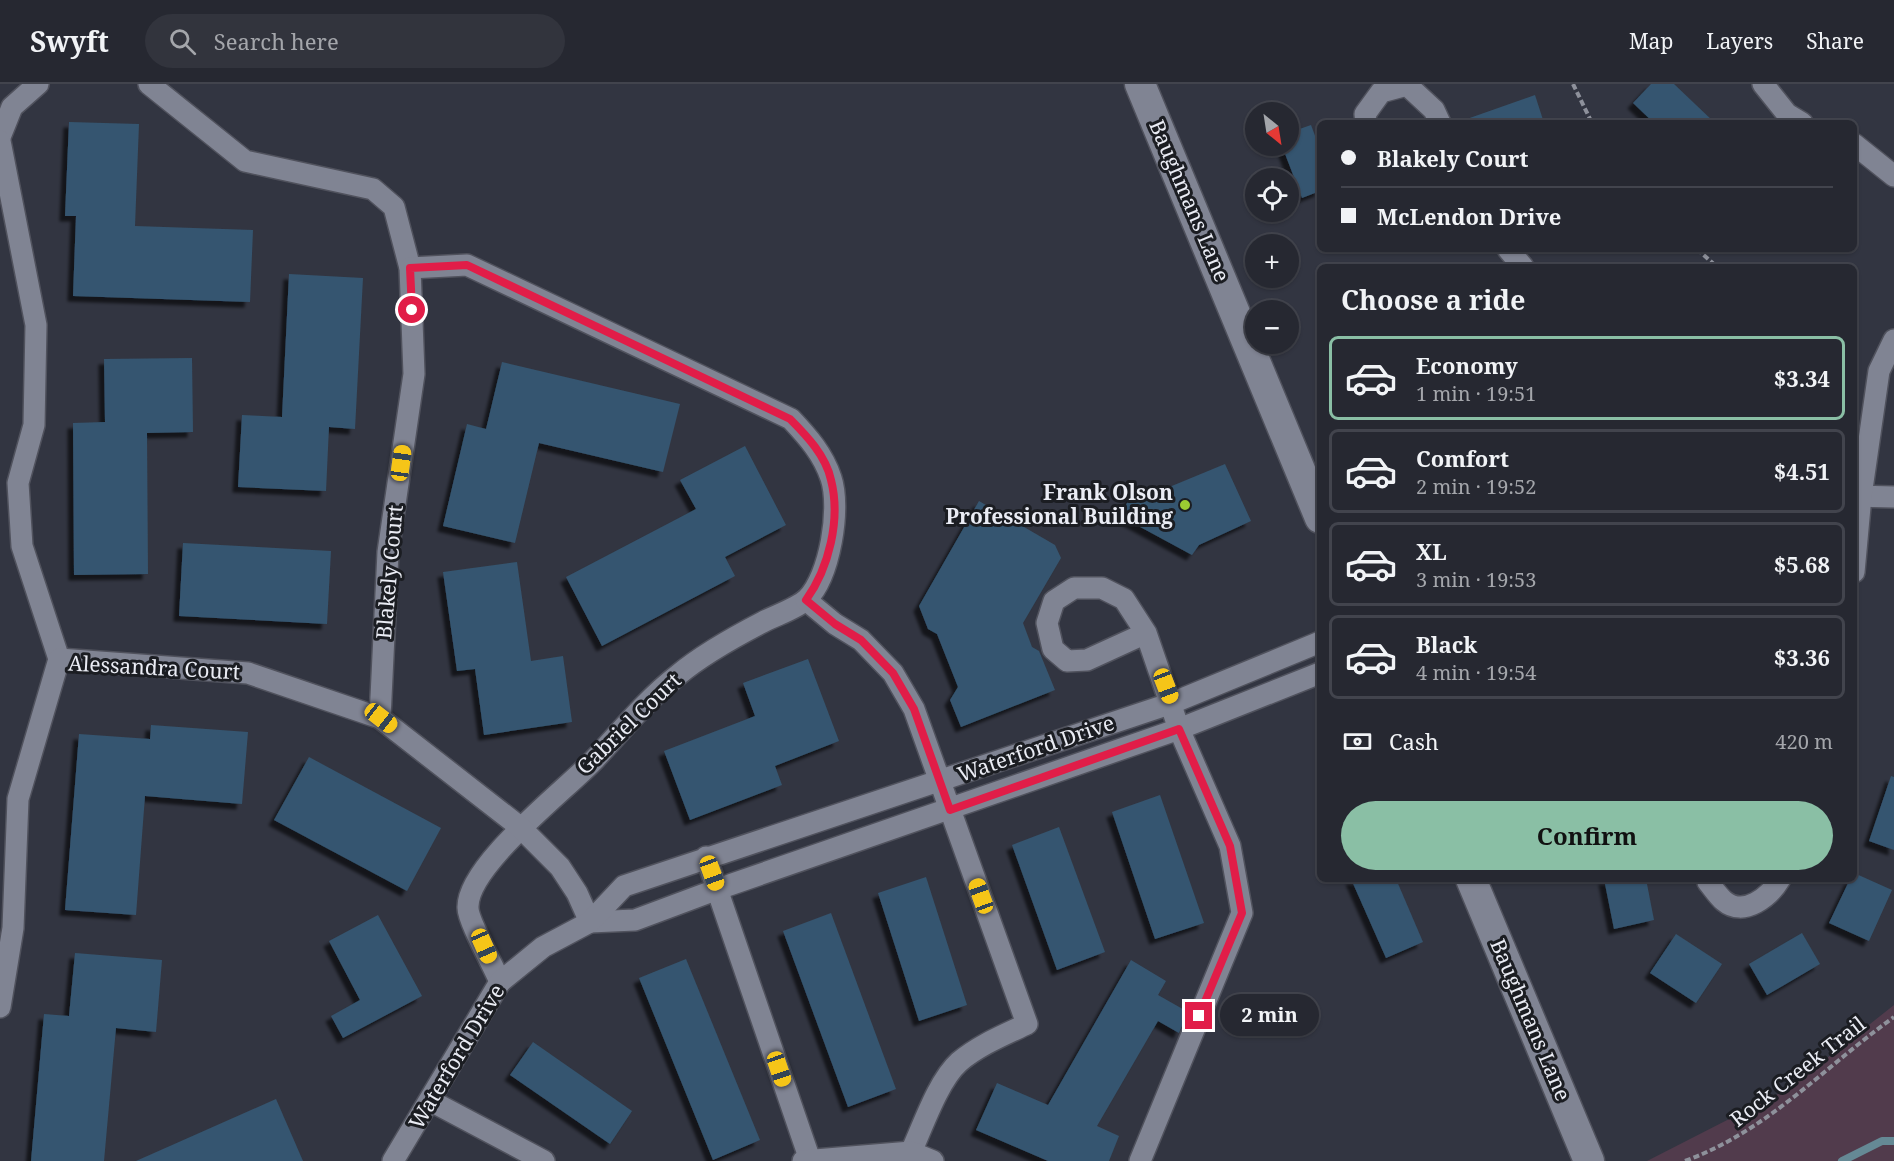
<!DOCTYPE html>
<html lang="en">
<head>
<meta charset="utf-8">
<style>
	:root { --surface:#262831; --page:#32343d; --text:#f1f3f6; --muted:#a4a6ab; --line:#42444d; --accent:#8abfa5 }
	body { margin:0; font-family:"Noto Serif",serif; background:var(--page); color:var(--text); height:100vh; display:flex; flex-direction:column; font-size:22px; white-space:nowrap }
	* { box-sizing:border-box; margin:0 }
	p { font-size:20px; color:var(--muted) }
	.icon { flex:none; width:33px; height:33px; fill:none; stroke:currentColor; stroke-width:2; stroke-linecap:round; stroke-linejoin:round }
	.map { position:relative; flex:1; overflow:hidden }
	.panel { position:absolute; left:1317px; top:180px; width:540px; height:618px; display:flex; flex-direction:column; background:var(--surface); border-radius:9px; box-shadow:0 2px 4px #0004,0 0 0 2px var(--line) }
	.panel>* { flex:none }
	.banner { position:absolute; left:1317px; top:36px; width:540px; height:132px; border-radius:9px; box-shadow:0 2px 4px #0004,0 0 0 2px var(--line); display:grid; align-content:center; height:132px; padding:0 24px; background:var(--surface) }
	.needle { width:39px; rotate:150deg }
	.buttons { position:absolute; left:1245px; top:18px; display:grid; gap:12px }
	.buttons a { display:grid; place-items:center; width:54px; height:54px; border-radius:50%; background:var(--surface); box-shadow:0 2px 4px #0004,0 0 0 2px var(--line); font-size:30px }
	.end { position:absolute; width:27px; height:27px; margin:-14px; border:8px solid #e11d48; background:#fff; box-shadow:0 0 0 3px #fff }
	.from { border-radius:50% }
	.bubble { position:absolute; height:42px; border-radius:21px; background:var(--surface); box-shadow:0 2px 4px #0004,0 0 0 2px var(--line); font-size:20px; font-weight:700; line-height:42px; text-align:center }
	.car { position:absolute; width:18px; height:36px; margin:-18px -9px; border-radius:8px; box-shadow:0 0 4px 2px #0007; background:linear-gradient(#f5c518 24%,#345 0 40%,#f5c518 0 76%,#345 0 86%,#f5c518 0) }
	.banner b { display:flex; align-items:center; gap:21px; height:57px; font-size:22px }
	.banner b+b { border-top:2px solid var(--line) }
	.banner i { width:15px; height:15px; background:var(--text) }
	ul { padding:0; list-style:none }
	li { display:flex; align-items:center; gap:18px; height:84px; margin:0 12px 9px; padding:0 12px; border:3px solid var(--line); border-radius:9px }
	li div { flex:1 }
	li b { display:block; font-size:22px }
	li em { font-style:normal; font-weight:700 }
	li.selected { border-color:var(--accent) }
	li>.icon { width:54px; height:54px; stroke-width:1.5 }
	h2 { padding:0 24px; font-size:27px; line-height:72px }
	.pay { display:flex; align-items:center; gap:15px; height:66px; padding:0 24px; font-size:22px }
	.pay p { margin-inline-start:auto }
	.button { display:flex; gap:12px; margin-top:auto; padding:12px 24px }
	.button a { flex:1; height:69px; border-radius:36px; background:var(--accent); color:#111; font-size:24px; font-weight:700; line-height:69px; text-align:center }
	header { display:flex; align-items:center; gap:36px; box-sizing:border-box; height:84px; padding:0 30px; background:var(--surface); border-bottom:2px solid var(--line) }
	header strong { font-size:28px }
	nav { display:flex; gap:33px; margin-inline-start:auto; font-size:21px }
	.search { width:420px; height:54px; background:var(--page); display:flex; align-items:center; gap:15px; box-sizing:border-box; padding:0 21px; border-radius:33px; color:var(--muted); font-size:22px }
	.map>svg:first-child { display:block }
	.green { fill:#513b4c }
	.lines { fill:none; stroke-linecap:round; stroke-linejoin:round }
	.stream { stroke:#658995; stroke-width:8 }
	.building { fill:#35556f; filter:url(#shadow) }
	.minor-casing { stroke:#50525d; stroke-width:24 }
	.secondary-casing { stroke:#50525d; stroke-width:33 }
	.path { stroke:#8e919b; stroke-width:4; stroke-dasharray:6 3; stroke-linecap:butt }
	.minor { stroke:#808493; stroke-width:21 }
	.secondary { stroke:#808493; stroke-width:30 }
	.route { stroke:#e11d48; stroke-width:8 }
	.poi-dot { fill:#9bcb32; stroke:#1b1d22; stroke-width:2 }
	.labels { text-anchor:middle; stroke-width:6; stroke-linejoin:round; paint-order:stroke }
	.street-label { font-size:21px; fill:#eaecf4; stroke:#1b1d22 }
	.poi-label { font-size:21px; font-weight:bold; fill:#eaecf4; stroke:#1b1d22; text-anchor:end }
</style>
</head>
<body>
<header>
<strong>Swyft</strong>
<div class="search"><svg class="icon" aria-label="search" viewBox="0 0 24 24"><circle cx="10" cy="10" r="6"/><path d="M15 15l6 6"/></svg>Search here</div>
<nav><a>Map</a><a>Layers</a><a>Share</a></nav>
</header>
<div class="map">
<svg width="1894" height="1077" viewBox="0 0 1894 1077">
	<defs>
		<filter id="shadow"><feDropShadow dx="-5.5" dy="5.5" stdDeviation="1.5" flood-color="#0009"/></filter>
	</defs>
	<rect width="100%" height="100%" fill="#323541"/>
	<path class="green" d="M1894 921V1077H1647L1788 1005Z"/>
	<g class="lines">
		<path class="stream" d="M1842 1077 1882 1057H1894"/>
	</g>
	<g class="building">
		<path d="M1651 0H1674L1715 39H1654L1633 19Z"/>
		<path d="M1535 11 1544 39H1465L1464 36Z"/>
		<path d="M69 38 139 40 135 142 253 146 250 218 73 212 76 132H65Z"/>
		<path d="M1311 41 1320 65V107L1302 114 1282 62H1288V49Z"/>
		<path d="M289 190 363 194 355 345 329 343 326 407 238 403 242 331 282 333Z"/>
		<path d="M192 274 193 348 147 349 148 490 74 491 73 339 105 338 104 275Z"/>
		<path d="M502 278 680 320 663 388 539 359 515 459 443 442 467 340 486 345Z"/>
		<path d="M745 362 786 441 725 473 735 492 602 562 566 493 696 425 680 396Z"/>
		<path d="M1225 380 1251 437 1199 461 1192 471 1120 432 1135 404 1150 411Z"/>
		<path d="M979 417 1055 461 1061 474 1023 539 1032 563 1039 567 1055 606 961 643 950 616 958 603 937 550 928 545 919 522Z"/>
		<path d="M183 459 331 467 327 540 179 532Z"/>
		<path d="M517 478 531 577 563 572 572 638 484 651 475 585 457 587 443 488Z"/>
		<path d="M808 575 839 657 775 682 782 701 690 736 664 667 755 632 743 599Z"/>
		<path d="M151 641 248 648 242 720 145 712 136 831 65 826 79 650 150 655Z"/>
		<path d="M309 673 441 744 407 807 274 736Z"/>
		<path d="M1891 692 1894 693V766L1869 757Z"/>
		<path d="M1160 711 1204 839 1155 855 1112 728Z"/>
		<path d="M1059 743 1105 868 1057 886 1012 761Z"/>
		<path d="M1854 789 1892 806 1869 857 1829 839 1850 795H1854Z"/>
		<path d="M926 793 967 921 919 937 878 809Z"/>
		<path d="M1351 795H1396L1423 858 1386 874Z"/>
		<path d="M1604 795H1646L1654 836 1614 845Z"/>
		<path d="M831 829 896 1005 848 1023 783 847Z"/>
		<path d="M378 831 422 912 343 954 331 932 360 916 329 857Z"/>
		<path d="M1802 849 1820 880 1767 911 1749 880Z"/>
		<path d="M1676 850 1722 880 1696 919 1650 889Z"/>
		<path d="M75 869 162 876 156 948 116 944 104 1077H31L44 930 69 932Z"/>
		<path d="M686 875 760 1056 713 1076 639 894Z"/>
		<path d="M1131 876 1166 897 1158 911 1188 928 1179 949 1158 937 1097 1042 1119 1052 1109 1077H1048L976 1046 997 999 1048 1021Z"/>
		<path d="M533 958 632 1027 610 1060 510 991Z"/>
		<path d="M276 1015 303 1077H136Z"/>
	</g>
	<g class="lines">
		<defs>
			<g id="minor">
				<path d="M149 0 245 77 373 105 394 123 410 184 414 290 388 468 380 634"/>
				<path d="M1763 0 1787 30 1802 39"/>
				<path d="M1366 39 1365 30 1381 8 1407 1 1434 26 1440 39"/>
				<path d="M0 53 12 23 38 0"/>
				<path d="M0 57 36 241 34 341 18 399 22 462 59 575"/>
				<path d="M1854 60 1894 92"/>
				<path d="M1508 165 1523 183"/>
				<path d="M410 184 467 181 791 335C808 353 823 370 831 394 841 424 830 492 807 515 796 525 776 531 763 538 734 553 703 570 678 591 647 615 622 646 595 675 567 705 466 782 468 824 468 837 494 883 500 898"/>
				<path d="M1854 412 1894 413"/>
				<path d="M1854 488 1861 412 1879 287 1894 256"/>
				<path d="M806 516 835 540 861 556 893 589 914 625 1027 940C1004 951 979 961 959 978 938 997 923 1042 911 1068"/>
				<path d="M706 773 810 1076"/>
				<path d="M1709 795 1708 798C1713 804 1718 812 1724 817 1744 834 1770 812 1780 795"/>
				<path d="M590 838 635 836 718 805 1179 645 1320 589"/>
				<path d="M0 923 13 844 18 715 59 575 248 589 380 634 520 743 560 783 577 809 590 838"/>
				<path d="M431 1017 544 1077"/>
				<path d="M393 1077 500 898 543 863 590 838 624 802 1172 619 1320 558"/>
				<path d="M803 1077 911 1068 933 1077"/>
				<path d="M1140 1077 1242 829 1230 762 1179 645 1146 549 1124 515 1102 504H1074L1054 517 1047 539 1053 565 1067 577 1087 576 1146 549"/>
			</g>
			<g id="secondary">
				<path d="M1140 0 1320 434"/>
				<path d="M1471 795 1589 1077"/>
			</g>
		</defs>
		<use href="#minor" class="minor-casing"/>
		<use href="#secondary" class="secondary-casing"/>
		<g class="path">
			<path d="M1573 0 1592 39"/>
			<path d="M1697 165 1717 183"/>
			<path d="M1685 1077C1769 1046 1823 984 1894 933"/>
		</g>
		<use href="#minor" class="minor"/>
		<use href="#secondary" class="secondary"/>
	</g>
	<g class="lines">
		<path class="route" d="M412 226 410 184 467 181 790 335C807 352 826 372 831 396 841 435 829 484 806 516L835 540 861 556 893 589 914 625 950 726 1179 645 1230 762 1242 829 1199 932"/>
	</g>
	<circle class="poi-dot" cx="1185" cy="421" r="6"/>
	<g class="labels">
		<g class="street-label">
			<text transform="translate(1189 117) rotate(67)" y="7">Baughmans Lane</text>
			<text transform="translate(390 488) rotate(-85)" y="7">Blakely Court</text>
			<text transform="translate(154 584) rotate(3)" y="7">Alessandra Court</text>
			<text transform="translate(629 640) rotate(-44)" y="7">Gabriel Court</text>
			<text transform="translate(1036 665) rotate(-19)" y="7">Waterford Drive</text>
			<text transform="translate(1530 936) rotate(67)" y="7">Baughmans Lane</text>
			<text transform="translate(457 973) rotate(-59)" y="7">Waterford Drive</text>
			<text transform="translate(1798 988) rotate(-38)" y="7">Rock Creek Trail</text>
		</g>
		<g class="poi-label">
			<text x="1173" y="416">Frank Olson<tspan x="1173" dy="24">Professional Building</tspan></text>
		</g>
	</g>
</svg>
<div class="buttons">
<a><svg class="needle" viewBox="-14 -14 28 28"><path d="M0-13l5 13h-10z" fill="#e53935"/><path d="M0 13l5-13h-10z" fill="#a4a6ab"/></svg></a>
<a><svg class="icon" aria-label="locate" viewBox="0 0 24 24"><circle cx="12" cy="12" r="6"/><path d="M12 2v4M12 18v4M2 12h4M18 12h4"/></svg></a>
<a>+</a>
<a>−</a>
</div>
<i class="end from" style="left:412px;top:226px"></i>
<i class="end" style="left:1199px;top:932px"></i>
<div class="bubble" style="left:1220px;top:910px;width:99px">2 min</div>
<i class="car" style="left:401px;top:379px;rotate:8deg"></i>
<i class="car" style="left:1166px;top:602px;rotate:159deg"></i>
<i class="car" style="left:381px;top:634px;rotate:128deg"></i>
<i class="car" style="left:712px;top:789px;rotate:160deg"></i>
<i class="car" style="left:981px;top:812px;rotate:340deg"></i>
<i class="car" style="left:484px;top:862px;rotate:156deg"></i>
<i class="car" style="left:779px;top:985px;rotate:161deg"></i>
<div class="banner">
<b><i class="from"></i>Blakely Court</b>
<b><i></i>McLendon Drive</b>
</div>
<section class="panel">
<h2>Choose a ride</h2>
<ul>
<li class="selected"><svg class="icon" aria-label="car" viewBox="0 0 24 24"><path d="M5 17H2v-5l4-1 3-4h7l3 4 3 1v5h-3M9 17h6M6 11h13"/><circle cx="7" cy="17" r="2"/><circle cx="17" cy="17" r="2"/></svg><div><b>Economy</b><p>1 min · 19:51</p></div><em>$3.34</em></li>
<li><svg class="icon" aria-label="car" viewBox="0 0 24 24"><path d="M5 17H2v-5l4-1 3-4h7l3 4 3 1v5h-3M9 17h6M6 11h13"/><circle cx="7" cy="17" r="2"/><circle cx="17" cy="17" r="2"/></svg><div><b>Comfort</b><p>2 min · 19:52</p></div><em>$4.51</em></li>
<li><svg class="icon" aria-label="car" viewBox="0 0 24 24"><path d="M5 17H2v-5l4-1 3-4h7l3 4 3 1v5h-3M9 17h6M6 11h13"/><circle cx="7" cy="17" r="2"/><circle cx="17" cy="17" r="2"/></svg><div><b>XL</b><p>3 min · 19:53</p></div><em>$5.68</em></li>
<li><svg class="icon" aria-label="car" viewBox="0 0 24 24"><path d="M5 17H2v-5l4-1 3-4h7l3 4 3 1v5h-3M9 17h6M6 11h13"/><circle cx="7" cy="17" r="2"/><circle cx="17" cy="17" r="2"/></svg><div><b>Black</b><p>4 min · 19:54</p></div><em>$3.36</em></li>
</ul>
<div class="pay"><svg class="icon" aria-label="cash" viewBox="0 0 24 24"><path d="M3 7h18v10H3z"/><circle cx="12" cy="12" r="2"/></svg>Cash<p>420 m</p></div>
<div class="button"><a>Confirm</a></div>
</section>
</div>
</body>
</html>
